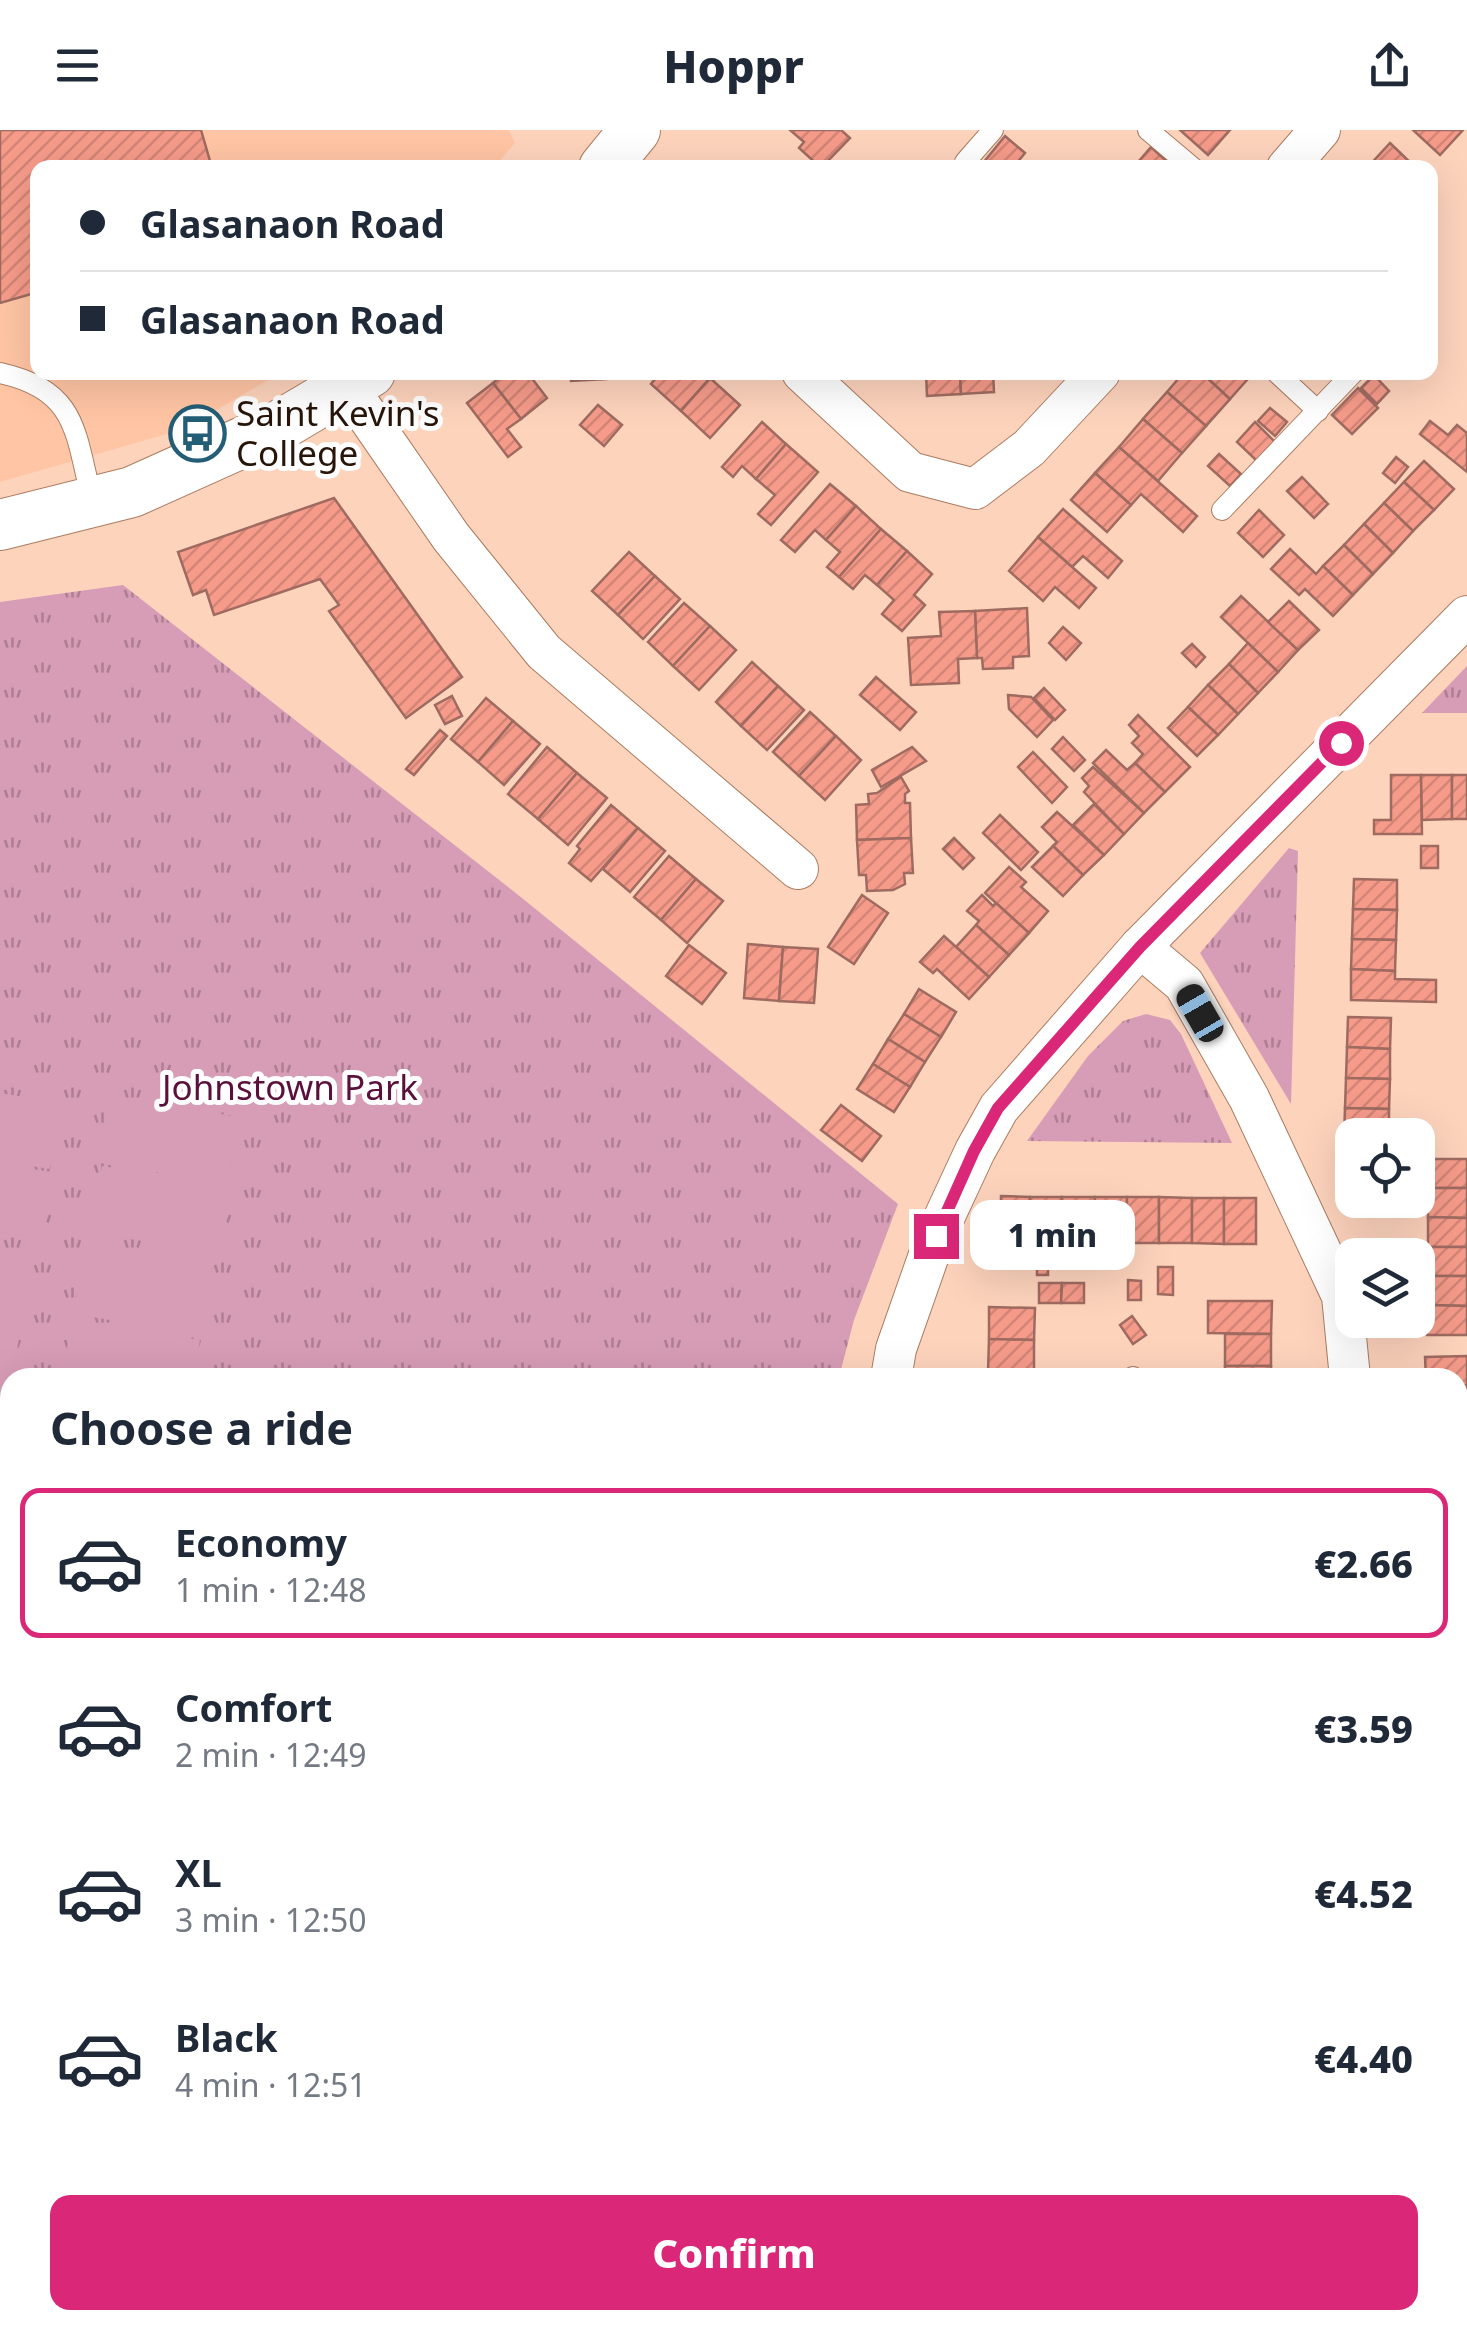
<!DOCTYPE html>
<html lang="en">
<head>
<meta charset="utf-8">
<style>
	:root { --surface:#fff; --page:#f6f6f7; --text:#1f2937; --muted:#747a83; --line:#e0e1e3; --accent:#db2777 }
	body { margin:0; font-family:"Noto Sans",sans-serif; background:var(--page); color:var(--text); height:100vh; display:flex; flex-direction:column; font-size:38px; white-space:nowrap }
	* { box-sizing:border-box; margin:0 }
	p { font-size:32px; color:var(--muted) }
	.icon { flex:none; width:55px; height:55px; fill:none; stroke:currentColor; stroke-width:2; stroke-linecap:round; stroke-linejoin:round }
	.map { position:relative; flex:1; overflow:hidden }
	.drawer { position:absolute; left:0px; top:1238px; width:1468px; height:962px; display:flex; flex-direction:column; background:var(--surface); border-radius:30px 30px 0 0; box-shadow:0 10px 40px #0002 }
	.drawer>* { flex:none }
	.top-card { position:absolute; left:30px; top:30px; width:1408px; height:220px; border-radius:20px; box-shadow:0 10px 40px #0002; display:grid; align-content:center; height:220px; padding:0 50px; background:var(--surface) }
	.tools { position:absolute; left:1335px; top:988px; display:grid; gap:20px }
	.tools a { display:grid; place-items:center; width:100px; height:100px; border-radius:20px; background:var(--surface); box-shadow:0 10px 40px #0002; font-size:50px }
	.end { position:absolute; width:45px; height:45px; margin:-22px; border:12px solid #db2777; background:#fff; box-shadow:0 0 0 5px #fff }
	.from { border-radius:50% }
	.bubble { position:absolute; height:70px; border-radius:20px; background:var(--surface); box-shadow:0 10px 40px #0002; font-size:32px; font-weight:800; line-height:70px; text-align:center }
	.car { position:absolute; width:30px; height:60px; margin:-30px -15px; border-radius:12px; box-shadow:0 0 8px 2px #0007; background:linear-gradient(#222 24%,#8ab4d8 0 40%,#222 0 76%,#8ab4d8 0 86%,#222 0) }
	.top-card b { display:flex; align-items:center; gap:35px; height:95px; font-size:38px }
	.top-card b+b { border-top:2px solid var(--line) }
	.top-card i { width:25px; height:25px; background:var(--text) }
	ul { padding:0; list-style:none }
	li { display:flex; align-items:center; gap:30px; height:150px; margin:0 20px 15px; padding:0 30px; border:5px solid transparent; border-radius:20px }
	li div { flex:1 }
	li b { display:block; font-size:38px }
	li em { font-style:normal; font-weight:800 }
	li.current { border-color:var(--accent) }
	li>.icon { width:90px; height:90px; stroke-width:1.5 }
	h2 { padding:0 50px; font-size:45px; line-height:120px }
	.action { display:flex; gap:20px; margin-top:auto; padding:20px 50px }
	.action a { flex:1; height:115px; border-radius:20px; background:var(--accent); color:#fff; font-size:40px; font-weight:800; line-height:115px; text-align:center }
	header { display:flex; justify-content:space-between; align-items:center; height:130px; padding:0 50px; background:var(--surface); font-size:45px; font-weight:800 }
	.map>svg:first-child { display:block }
	.built { fill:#ffc5a4 }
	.grass { fill:url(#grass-tufts) }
	.pitch { fill:#d79cb6 }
	.building { fill:url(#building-hatch); stroke:#9f6b61; stroke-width:2.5 }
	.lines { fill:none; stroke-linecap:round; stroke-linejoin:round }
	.service-casing { stroke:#ab7c61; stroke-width:22 }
	.minor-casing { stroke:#ab7c61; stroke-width:42 }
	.tertiary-casing { stroke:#ab7c61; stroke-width:52 }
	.service { stroke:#fff; stroke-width:20 }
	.minor { stroke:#fff; stroke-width:40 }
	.tertiary { stroke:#fff; stroke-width:50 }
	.route { stroke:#db2777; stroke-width:12 }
	.labels { text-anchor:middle; stroke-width:10; stroke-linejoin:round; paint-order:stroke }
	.poi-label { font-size:35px; fill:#27150a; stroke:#fefefe; text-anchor:start }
	.park-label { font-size:35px; fill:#5a103a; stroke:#fefefe }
</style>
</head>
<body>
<header><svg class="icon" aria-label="menu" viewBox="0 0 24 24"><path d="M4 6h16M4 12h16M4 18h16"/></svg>Hoppr<svg class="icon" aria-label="share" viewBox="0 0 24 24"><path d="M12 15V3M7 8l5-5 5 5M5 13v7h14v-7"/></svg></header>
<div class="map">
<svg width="1467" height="2199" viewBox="0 0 1467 2199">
	<defs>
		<pattern id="grass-tufts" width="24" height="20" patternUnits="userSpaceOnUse" patternTransform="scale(2.5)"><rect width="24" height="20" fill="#d79cb6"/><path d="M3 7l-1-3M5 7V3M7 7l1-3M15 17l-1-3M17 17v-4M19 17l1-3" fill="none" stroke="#ae7e92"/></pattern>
		<pattern id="building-hatch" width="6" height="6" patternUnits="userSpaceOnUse" patternTransform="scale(2.5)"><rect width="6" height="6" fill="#f69b8a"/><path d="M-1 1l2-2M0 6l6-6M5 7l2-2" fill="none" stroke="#d38576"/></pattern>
	</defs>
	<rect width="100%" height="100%" fill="#fdd3bc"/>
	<path class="built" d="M0 0H509L515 13 494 37 38 38V242L280 243 184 299 0 352Z"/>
	<g class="grass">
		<path d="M123 455 522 768 898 1074 854 1190 839 1247 10 1248V2190H806V2199H0V472Z"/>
		<path d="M1467 536V583H1422Z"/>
		<path d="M1289 718 1298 721 1291 974 1200 823Z"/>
		<path d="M1146 884 1170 890 1181 904 1232 1013 1027 1011 1088 926 1123 891Z"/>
	</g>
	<g class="pitch">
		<path d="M0 963 61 973 50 1039 0 1031Z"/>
		<path d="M110 966 239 987 228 1054 100 1033Z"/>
		<path d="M0 1034 52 1042 41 1109 0 1102Z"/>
		<path d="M102 1036 230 1057 219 1123 91 1103Z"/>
		<path d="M85 1118 213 1139 202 1205 74 1184Z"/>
		<path d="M0 1119 35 1124 24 1191 0 1187Z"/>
		<path d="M72 1189 200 1210 194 1247H62Z"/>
		<path d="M0 1192 21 1195 10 1262 0 1260Z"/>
		<path d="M0 1577 10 1579V1778L0 1820Z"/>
	</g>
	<g class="building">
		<path d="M0 0H201L212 38H38V162L0 173Z"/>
		<path d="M790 0H841L850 8 821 38 799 18 804 12Z"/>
		<path d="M1180 0H1230L1208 25Z"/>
		<path d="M1413 0H1463L1440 25Z"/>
		<path d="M1005 6 1025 23 1016 34 1021 38H979Z"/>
		<path d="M1390 13 1416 38H1367Z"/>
		<path d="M1151 17 1174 38H1133Z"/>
		<path d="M506 242H527L547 268 521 289 493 253Z"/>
		<path d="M571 242H605L606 249 571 251Z"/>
		<path d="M661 242H704L710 248 681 281 651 254Z"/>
		<path d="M926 242H960L961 264 927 266Z"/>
		<path d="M960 242H993L994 262 961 264Z"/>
		<path d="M1184 242H1201L1230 269 1206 296 1167 262Z"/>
		<path d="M1201 242H1254L1230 269Z"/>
		<path d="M1374 245 1389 261 1377 274 1361 258Z"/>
		<path d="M710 248 740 275 710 308 681 281Z"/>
		<path d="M493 253 521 289 507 299 521 317 508 327 467 273Z"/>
		<path d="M1358 258 1378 278 1352 304 1332 285Z"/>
		<path d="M1167 262 1206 296 1182 323 1143 289Z"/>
		<path d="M598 275 622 295 604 316 580 295Z"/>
		<path d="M1270 278 1287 292 1275 306 1258 291Z"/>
		<path d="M1143 289 1182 323 1158 351 1119 317Z"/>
		<path d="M1430 291 1448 305 1457 295 1467 303V342L1420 304Z"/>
		<path d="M762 292 786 314 756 349 742 336 733 347 722 337Z"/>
		<path d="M1255 292 1275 312 1257 331 1237 312Z"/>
		<path d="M786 314 818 342 771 395 758 384 775 365 756 349Z"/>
		<path d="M1119 317 1197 386 1183 402 1141 364 1131 375 1095 343Z"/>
		<path d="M1219 324 1241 344 1230 356 1208 336Z"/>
		<path d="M1396 327 1408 337 1395 353 1383 343Z"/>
		<path d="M1424 331 1454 359 1434 380 1404 352Z"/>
		<path d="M1095 343 1131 375 1107 402 1071 370Z"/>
		<path d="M1302 347 1328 374 1314 388 1287 361Z"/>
		<path d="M1404 352 1434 380 1413 401 1384 373Z"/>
		<path d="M830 354 856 376 826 410 815 400 795 422 781 410Z"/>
		<path d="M334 368 462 547 406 588 329 481 339 475 320 449 214 485 206 460 193 465 178 422Z"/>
		<path d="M1384 373 1413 401 1393 423 1364 394Z"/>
		<path d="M856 376 881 399 839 447 827 437 840 422 826 410Z"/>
		<path d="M1063 379 1122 431 1108 448 1083 426 1072 437 1038 407Z"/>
		<path d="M1259 380 1284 405 1263 427 1238 403Z"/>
		<path d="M1364 394 1393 423 1373 444 1344 415Z"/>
		<path d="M881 399 907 421 877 455 865 445 853 459 839 447Z"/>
		<path d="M1038 407 1096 458 1079 478 1055 457 1043 471 1009 441Z"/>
		<path d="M1344 415 1373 444 1353 465 1323 436Z"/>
		<path d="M1290 419 1316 444 1323 436 1353 465 1333 486 1305 459 1299 465 1271 439Z"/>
		<path d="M907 421 932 444 914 465 925 475 902 501 882 484 894 470 877 455Z"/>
		<path d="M629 422 655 446 618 485 592 461Z"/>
		<path d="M655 446 680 469 643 509 618 485Z"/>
		<path d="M1241 466 1298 520 1278 542 1221 487Z"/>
		<path d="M1289 471 1319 500 1298 520 1268 492Z"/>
		<path d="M684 473 710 496 673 536 648 512Z"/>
		<path d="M1027 478 1029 526 1013 527V538L983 539 982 528H977L975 481Z"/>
		<path d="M975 481 977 528 958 529 959 553 911 555 908 508 941 506 939 482Z"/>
		<path d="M710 496 736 520 699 560 673 536Z"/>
		<path d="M1063 497 1081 513 1066 530 1049 513Z"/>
		<path d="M1248 513 1278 542 1258 563 1229 534Z"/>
		<path d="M1192 514 1205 527 1196 537 1182 523Z"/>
		<path d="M752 532 778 556 741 596 716 572Z"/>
		<path d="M1229 534 1258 563 1238 584 1208 555Z"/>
		<path d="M876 547 916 582 900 600 860 565Z"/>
		<path d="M1208 555 1238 584 1218 605 1188 577Z"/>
		<path d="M778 556 804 580 767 620 741 596Z"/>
		<path d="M1044 558 1065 580 1055 590 1034 568Z"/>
		<path d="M1008 565 1031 567 1053 590 1037 607 1009 579Z"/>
		<path d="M452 566 462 586 445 594 435 575Z"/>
		<path d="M486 568 513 591 478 632 451 609Z"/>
		<path d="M1188 577 1218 605 1197 626 1168 598Z"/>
		<path d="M810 582 836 606 799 646 773 622Z"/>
		<path d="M1138 585 1190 637 1165 662 1135 633 1143 624 1132 613 1139 606 1129 595Z"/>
		<path d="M513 591 540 614 504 655 478 632Z"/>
		<path d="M440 600 447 606 414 645 406 639Z"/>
		<path d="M836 606 861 630 825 670 799 646Z"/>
		<path d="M1063 607 1085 630 1074 641 1052 619Z"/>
		<path d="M547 617 577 643 538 689 508 664Z"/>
		<path d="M912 617 926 631 881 657 872 640Z"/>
		<path d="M1106 620 1127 640 1135 633 1165 662 1144 683 1093 633Z"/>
		<path d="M1033 622 1067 657 1052 673 1018 637Z"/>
		<path d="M1093 637 1144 683 1124 704 1084 662 1089 656 1082 648Z"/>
		<path d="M577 643 607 668 568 715 538 689Z"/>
		<path d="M1391 645H1421L1422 704H1374V690H1391Z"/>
		<path d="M1421 645H1452V689L1422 690Z"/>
		<rect x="1452" y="645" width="15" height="44"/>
		<path d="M901 647 909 661 905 664V673H910L911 708 857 710 856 675 869 674 868 664 877 663Z"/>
		<path d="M1094 674 1124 704 1104 725 1073 695Z"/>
		<path d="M611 675 638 698 591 751 569 733 580 719 577 716Z"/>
		<path d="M1057 682 1104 725 1083 745 1053 716 1057 712 1042 697Z"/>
		<path d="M1000 685 1038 722 1021 740 983 703Z"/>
		<path d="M638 698 665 721 630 762 603 739Z"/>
		<path d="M911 708 913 743H904L905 754 893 760 867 761 866 745H859L857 710Z"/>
		<path d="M954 708 974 728 963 739 943 719Z"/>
		<path d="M1053 716 1083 745 1063 766 1032 737Z"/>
		<rect x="1421" y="716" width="17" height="22"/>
		<path d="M669 726 696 749 661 790 634 767Z"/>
		<path d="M1009 737 1026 752 1021 757 1048 781 1029 803 985 763Z"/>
		<path d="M696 749 723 771 687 813 661 790Z"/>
		<path d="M1354 749 1397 750V780L1353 779Z"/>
		<path d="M862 765 888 783 854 834 828 817Z"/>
		<path d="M982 765 993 776 996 773 1029 803 1009 825 976 795 979 791 967 781Z"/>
		<path d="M1353 779 1397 780 1396 810 1352 809Z"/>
		<path d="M976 795 1009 825 989 847 956 817Z"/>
		<path d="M944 806 989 847 969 869 937 839 933 843 920 832Z"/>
		<path d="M1352 809 1396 810 1395 841 1351 839Z"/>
		<path d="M748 814 783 817 779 871 744 868Z"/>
		<path d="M689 815 726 843 702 874 666 846Z"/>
		<path d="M783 817 818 819 814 873 779 871Z"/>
		<path d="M1351 839 1395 841V849L1436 850V872L1351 870Z"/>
		<path d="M919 859 956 882 941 907 904 884Z"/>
		<path d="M904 884 941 907 925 932 888 909Z"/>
		<path d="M1348 887 1391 888 1390 919 1347 917Z"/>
		<path d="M888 909 925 932 910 957 873 934Z"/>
		<path d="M1347 917 1390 919V949L1346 948Z"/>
		<path d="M873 934 910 957 894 982 857 959Z"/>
		<path d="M1346 948 1390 949 1389 979 1345 978Z"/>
		<path d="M841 975 881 1006 862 1031 821 1000Z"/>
		<path d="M1345 978 1389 979V1005L1344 1008Z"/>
		<rect x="1428" y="1029" width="39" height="29"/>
		<path d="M1428 1058H1467V1088L1428 1087Z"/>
		<path d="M1001 1066 1030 1067V1112H1001Z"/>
		<rect x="1030" y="1067" width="32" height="45"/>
		<path d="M1062 1067H1095L1094 1113 1062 1112Z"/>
		<path d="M1095 1067H1127L1126 1133H1101L1102 1113H1094Z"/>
		<rect x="1127" y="1067" width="32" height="46"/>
		<path d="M1159 1067 1192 1068V1113H1159Z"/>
		<path d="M1192 1068H1224V1114L1192 1113Z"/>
		<rect x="1224" y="1068" width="32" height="46"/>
		<path d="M1428 1087 1467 1088V1117H1428Z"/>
		<rect x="1428" y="1117" width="39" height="29"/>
		<rect x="1037" y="1121" width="11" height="24"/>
		<path d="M1158 1137H1173V1165L1158 1164Z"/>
		<path d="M1428 1146H1467V1176L1428 1175Z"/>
		<path d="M1128 1150 1141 1151V1170H1128Z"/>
		<path d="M1039 1153H1062L1061 1173H1039Z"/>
		<path d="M1062 1153H1084V1173H1061Z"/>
		<path d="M1208 1171H1272L1271 1204 1208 1203Z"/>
		<path d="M1428 1175 1467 1176V1205H1427Z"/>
		<path d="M989 1177 1035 1178 1034 1210 989 1209Z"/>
		<path d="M1132 1186 1146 1205 1133 1214 1120 1195Z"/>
		<rect x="1225" y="1204" width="46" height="32"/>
		<path d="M989 1209 1034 1210V1242H988Z"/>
		<path d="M1467 1226V1255L1458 1256V1248H1426L1425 1227Z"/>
		<rect x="1225" y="1236" width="46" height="12"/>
		<path d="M1467 1255V1285H1458V1256Z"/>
		<rect x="1458" y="1285" width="9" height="29"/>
		<path d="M1458 1314H1467V1343L1458 1344Z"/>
		<path d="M1467 1343V1373H1458V1344Z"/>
		<rect x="1458" y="1373" width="9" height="32"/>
		<path d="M1458 1421H1467V1451L1458 1450Z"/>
		<path d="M1458 1450 1467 1451V1480H1458Z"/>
		<rect x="1458" y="1480" width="9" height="29"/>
		<rect x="1458" y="1509" width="9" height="30"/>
		<rect x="1458" y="1539" width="9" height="29"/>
		<path d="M1458 1568H1467V1598L1458 1597Z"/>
		<path d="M1458 1617H1467V1647L1458 1646Z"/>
		<path d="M1458 1646 1467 1647V1676H1458Z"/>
		<path d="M1458 1676H1467V1706L1458 1705Z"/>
		<path d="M1458 1705 1467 1706V1735H1458Z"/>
		<rect x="1458" y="1735" width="9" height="29"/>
		<rect x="1458" y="1764" width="9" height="30"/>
		<rect x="1458" y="1816" width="9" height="29"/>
		<rect x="1458" y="1845" width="9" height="30"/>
		<rect x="1458" y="1875" width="9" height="29"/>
		<rect x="1458" y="1904" width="9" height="30"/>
		<rect x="1458" y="1934" width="9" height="29"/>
		<rect x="1458" y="1963" width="9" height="29"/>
		<path d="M1467 2005V2034L1458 2035V2006Z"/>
		<rect x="930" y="2190" width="43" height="9"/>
	</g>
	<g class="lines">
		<defs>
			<g id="service">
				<path d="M1148 0 1193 38"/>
				<path d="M965 32 993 0"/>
				<path d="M1276 242 1318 281"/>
				<path d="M0 243C78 260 75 303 92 370"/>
				<path d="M1222 380 1354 242"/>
				<path d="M1133 1248V1247"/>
				<path d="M1123 2199V2190"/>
			</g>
			<g id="minor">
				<path d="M1287 38 1320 0"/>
				<path d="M802 242 910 342 975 359 1029 318 1100 242"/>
				<path d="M348 258 451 407 544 522 798 739"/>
				<path d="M1140 817 1184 854 1249 968 1342 1166 1350 1248"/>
				<path d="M891 1248 896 1219 936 1105 975 1021 999 978 1140 817 1467 486"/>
				<path d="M1375 2190 1378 2199"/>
				<path d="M857 2199V2190"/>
			</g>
			<g id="tertiary">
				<path d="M604 38 635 0"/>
				<path d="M0 395 132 362 279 296 370 242"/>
			</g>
		</defs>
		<use href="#service" class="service-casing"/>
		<use href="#minor" class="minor-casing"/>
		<use href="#tertiary" class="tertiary-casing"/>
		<use href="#service" class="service"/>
		<use href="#minor" class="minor"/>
		<use href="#tertiary" class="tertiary"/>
	</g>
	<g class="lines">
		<path class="route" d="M936 1106 974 1021 998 978 1140 817 1341 613"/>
	</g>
	<defs>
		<symbol id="bus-ring" viewBox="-11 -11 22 22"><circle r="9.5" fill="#fefefe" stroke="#245d76" stroke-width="1.5"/><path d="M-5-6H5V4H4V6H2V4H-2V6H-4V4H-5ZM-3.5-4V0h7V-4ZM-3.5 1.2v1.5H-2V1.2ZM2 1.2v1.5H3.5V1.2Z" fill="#245d76"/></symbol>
	</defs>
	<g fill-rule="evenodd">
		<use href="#bus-ring" x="166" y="272" width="63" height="63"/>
	</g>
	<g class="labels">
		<g class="poi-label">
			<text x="236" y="296">Saint Kevin's<tspan x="236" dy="40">College</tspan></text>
		</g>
		<g class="park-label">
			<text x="290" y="970">Johnstown Park</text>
		</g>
	</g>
</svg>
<div class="tools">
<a><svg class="icon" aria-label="locate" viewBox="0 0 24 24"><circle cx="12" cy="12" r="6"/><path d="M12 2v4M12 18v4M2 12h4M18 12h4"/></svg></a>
<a><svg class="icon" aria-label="layers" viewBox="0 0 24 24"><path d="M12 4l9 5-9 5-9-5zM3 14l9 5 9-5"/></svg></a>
</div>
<i class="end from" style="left:1341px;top:613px"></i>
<i class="end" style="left:936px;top:1106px"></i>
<div class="bubble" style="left:970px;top:1070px;width:165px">1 min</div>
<i class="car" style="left:1200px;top:883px;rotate:330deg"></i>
<div class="top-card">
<b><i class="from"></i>Glasanaon Road</b>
<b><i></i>Glasanaon Road</b>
</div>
<section class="drawer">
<h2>Choose a ride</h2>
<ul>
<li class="current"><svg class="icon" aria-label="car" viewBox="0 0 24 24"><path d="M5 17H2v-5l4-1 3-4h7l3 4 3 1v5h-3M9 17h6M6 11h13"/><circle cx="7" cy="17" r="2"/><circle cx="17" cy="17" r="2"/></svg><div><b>Economy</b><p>1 min · 12:48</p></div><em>€2.66</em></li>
<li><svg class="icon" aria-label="car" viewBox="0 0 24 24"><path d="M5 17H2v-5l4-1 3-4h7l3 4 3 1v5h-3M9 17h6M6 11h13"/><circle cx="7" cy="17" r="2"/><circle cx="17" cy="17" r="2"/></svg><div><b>Comfort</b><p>2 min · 12:49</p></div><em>€3.59</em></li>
<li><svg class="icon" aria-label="car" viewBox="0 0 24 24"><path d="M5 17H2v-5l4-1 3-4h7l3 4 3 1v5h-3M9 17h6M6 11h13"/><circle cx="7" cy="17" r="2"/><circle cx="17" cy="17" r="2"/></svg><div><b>XL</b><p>3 min · 12:50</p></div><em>€4.52</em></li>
<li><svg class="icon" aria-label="car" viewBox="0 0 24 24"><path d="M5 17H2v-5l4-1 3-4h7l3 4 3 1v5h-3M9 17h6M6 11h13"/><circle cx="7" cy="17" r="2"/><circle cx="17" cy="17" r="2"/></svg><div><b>Black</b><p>4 min · 12:51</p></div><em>€4.40</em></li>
</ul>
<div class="action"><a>Confirm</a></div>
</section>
</div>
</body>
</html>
